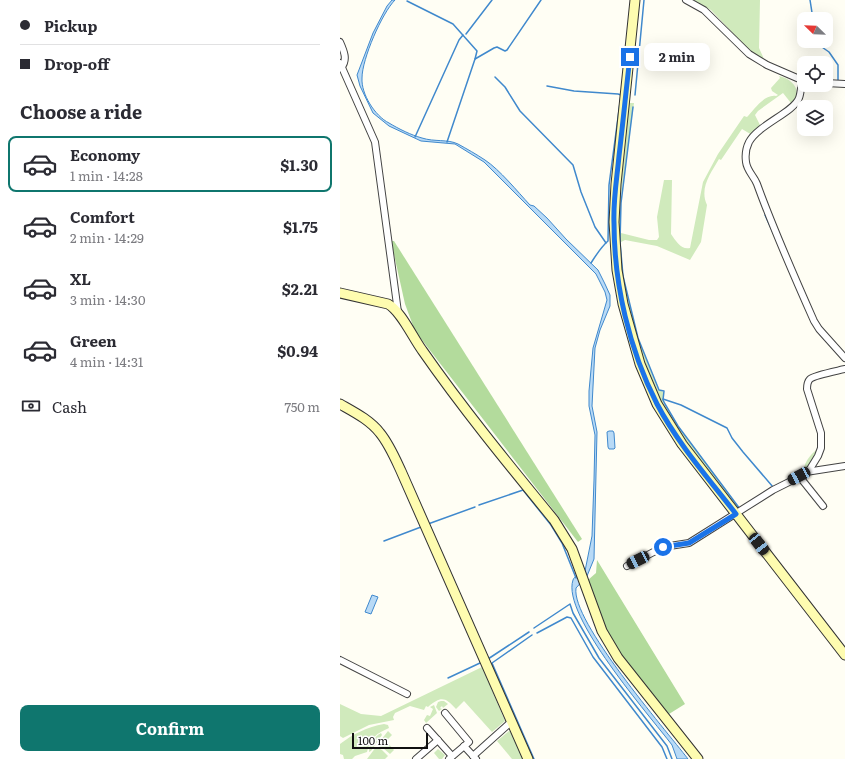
<!DOCTYPE html>
<html lang="en">
<head>
<meta charset="utf-8">
<style>
	:root { --surface:#fff; --page:#f7f7f7; --text:#2b2b33; --muted:#7c7c81; --line:#e1e1e2; --accent:#0f766e }
	body { margin:0; font-family:Literata,serif; background:var(--page); color:var(--text); height:100vh; display:flex; flex-direction:column; font-size:15px; white-space:nowrap }
	* { box-sizing:border-box; margin:0 }
	p { font-size:13px; color:var(--muted) }
	.icon { flex:none; width:22px; height:22px; fill:none; stroke:currentColor; stroke-width:2; stroke-linecap:round; stroke-linejoin:round }
	.map { position:relative; flex:1; overflow:hidden }
	.panel { display:flex; flex-direction:column; background:var(--surface); width:340px }
	.panel>* { flex:none }
	.guide { display:grid; align-content:center; height:88px; padding:0 20px; background:var(--surface) }
	.needle { width:26px; rotate:293deg }
	.fabs { position:absolute; left:457px; top:12px; display:grid; gap:8px }
	.fabs a { display:grid; place-items:center; width:36px; height:36px; border-radius:8px; background:var(--surface); box-shadow:0 4px 16px #0002; font-size:20px }
	.scale { position:absolute; left:12px; bottom:10px; width:76px; box-sizing:border-box; padding-left:4px; border:2px solid #101010; border-top:0; font-size:11px; line-height:14px; white-space:nowrap; color:#101010; -webkit-text-stroke:3px #fff; paint-order:stroke }
	.end { position:absolute; width:18px; height:18px; margin:-9px; border:5px solid #1a73e8; background:#fff; box-shadow:0 0 0 2px #fff }
	.from { border-radius:50% }
	.bubble { position:absolute; height:28px; border-radius:8px; background:var(--surface); box-shadow:0 4px 16px #0002; font-size:13px; font-weight:700; line-height:28px; text-align:center }
	.car { position:absolute; width:12px; height:24px; margin:-12px -6px; border-radius:5px; box-shadow:0 0 3px 1px #0007; background:linear-gradient(#222 24%,#8ab4d8 0 40%,#222 0 76%,#8ab4d8 0 86%,#222 0) }
	.guide b { display:flex; align-items:center; gap:14px; height:38px; font-size:15px }
	.guide b+b { border-top:1px solid var(--line) }
	.guide i { width:10px; height:10px; background:var(--text) }
	ul { padding:0; list-style:none }
	li { display:flex; align-items:center; gap:12px; height:56px; margin:0 8px 6px; padding:0 12px; border:2px solid transparent; border-radius:8px }
	li div { flex:1 }
	li b { display:block; font-size:15px }
	li em { font-style:normal; font-weight:700 }
	li.current { border-color:var(--accent) }
	li>.icon { width:36px; height:36px; stroke-width:1.5 }
	h2 { padding:0 20px; font-size:18px; line-height:48px }
	.pay { display:flex; align-items:center; gap:10px; height:44px; padding:0 20px; font-size:15px }
	.pay p { margin-inline-start:auto }
	.primary-button { display:flex; gap:8px; margin-top:auto; padding:8px 20px }
	.primary-button a { flex:1; height:46px; border-radius:8px; background:var(--accent); color:#fff; font-size:16px; font-weight:700; line-height:46px; text-align:center }
	main { display:flex; flex:1; min-height:0 }
	.map>svg:first-child { display:block }
	.green { fill:#d0eabc }
	.forest { fill:#b3db9c }
	.water { fill:#b8daf6; stroke:#4089cd }
	.lines { fill:none; stroke-linecap:round; stroke-linejoin:round }
	.stream { stroke:#4089cd; stroke-width:1.5 }
	.street-casing { stroke:#434343; stroke-width:8 }
	.secondary-casing { stroke:#323232; stroke-width:11 }
	.street { stroke:#fff; stroke-width:6 }
	.secondary { stroke:#fefcb0; stroke-width:9 }
	.route { stroke:#1a73e8; stroke-width:5 }
</style>
</head>
<body>
<main>
<section class="panel">
<div class="guide">
<b><i class="from"></i>Pickup</b>
<b><i></i>Drop-off</b>
</div>
<h2>Choose a ride</h2>
<ul>
<li class="current"><svg class="icon" aria-label="car" viewBox="0 0 24 24"><path d="M5 17H2v-5l4-1 3-4h7l3 4 3 1v5h-3M9 17h6M6 11h13"/><circle cx="7" cy="17" r="2"/><circle cx="17" cy="17" r="2"/></svg><div><b>Economy</b><p>1 min · 14:28</p></div><em>$1.30</em></li>
<li><svg class="icon" aria-label="car" viewBox="0 0 24 24"><path d="M5 17H2v-5l4-1 3-4h7l3 4 3 1v5h-3M9 17h6M6 11h13"/><circle cx="7" cy="17" r="2"/><circle cx="17" cy="17" r="2"/></svg><div><b>Comfort</b><p>2 min · 14:29</p></div><em>$1.75</em></li>
<li><svg class="icon" aria-label="car" viewBox="0 0 24 24"><path d="M5 17H2v-5l4-1 3-4h7l3 4 3 1v5h-3M9 17h6M6 11h13"/><circle cx="7" cy="17" r="2"/><circle cx="17" cy="17" r="2"/></svg><div><b>XL</b><p>3 min · 14:30</p></div><em>$2.21</em></li>
<li><svg class="icon" aria-label="car" viewBox="0 0 24 24"><path d="M5 17H2v-5l4-1 3-4h7l3 4 3 1v5h-3M9 17h6M6 11h13"/><circle cx="7" cy="17" r="2"/><circle cx="17" cy="17" r="2"/></svg><div><b>Green</b><p>4 min · 14:31</p></div><em>$0.94</em></li>
</ul>
<div class="pay"><svg class="icon" aria-label="cash" viewBox="0 0 24 24"><path d="M3 7h18v10H3z"/><circle cx="12" cy="12" r="2"/></svg>Cash<p>750 m</p></div>
<div class="primary-button"><a>Confirm</a></div>
</section>
<div class="map">
<svg width="505" height="759" viewBox="0 0 505 759">
	<rect width="100%" height="100%" fill="#fffef4"/>
	<g class="green">
		<path d="M352 0H420L419 48 424 59 410 51 371 10Z"/>
		<path d="M439 76C453 79 464 92 451 103L443 93 418 111 415 115 420 125 412 135 402 129 381 160 379 159C371 173 359 188 367 205L361 242 350 260 317 246 285 240 281 242V233L309 240H317L319 237 317 217 324 180H332L331 234C336 241 341 250 350 248L363 182 378 154 404 116 407 117C414 110 424 94 436 96L438 95 432 91 431 88 440 78Z"/>
		<path d="M290 103H294L280 203V242L282 276 298 338 318 390 324 392 323 400 324 404 338 426 400 509 397 512 343 441 318 401 292 332 279 265 278 196 288 104Z"/>
		<path d="M480 447C477 456 471 464 464 470 464 461 473 452 480 447Z"/>
		<path d="M142 667 165 721 152 732 124 701 116 709C105 697 101 696 88 707L86 706 84 710 70 706 55 713 53 717 54 720 29 725 3 738 0 736V704L21 714 41 716Z"/>
		<path d="M101 701H104L108 704 103 708 102 706 100 708 102 709 99 711 96 707 98 702Z"/>
		<path d="M94 705 97 713 86 723 84 720 87 715 90 716 93 709 90 707Z"/>
		<path d="M44 724 48 725 49 728C37 733 30 738 27 752L15 756 12 759H4L3 755 0 754V744C13 734 27 727 44 724Z"/>
		<path d="M48 731 52 735 46 741 54 750 50 754 43 748 37 745Z"/>
		<path d="M169 731H170L183 759H172L157 741Z"/>
		<path d="M41 733 42 735 31 751 29 752C29 743 34 737 41 733Z"/>
		<path d="M36 747 42 750 48 756 45 759H27Z"/>
		<path d="M98 749 105 755 102 759H99L94 753Z"/>
	</g>
	<g class="forest">
		<path d="M51 241H54L242 539 238 542 75 331 65 304Z"/>
		<path d="M257 560 345 704 329 714 325 711 283 658 265 628 248 580 256 573Z"/>
	</g>
	<g class="water">
		<path d="M52 0H55C42 13 22 59 22 78 21 94 35 116 49 123 59 129 71 135 82 138 94 142 108 139 118 144 127 149 136 154 145 160 160 170 177 191 190 205L194 206 207 218 226 239 258 270 265 284 270 295V306L260 330 255 348 252 406 257 432 254 559 247 576 236 588C231 621 325 729 348 759H337L332 745C310 716 221 615 233 580 234 576 241 574 245 571L252 536 254 480 255 435 249 406V391L253 348 267 300 265 292 256 274 144 162 115 144 81 141 49 126 33 113 20 86 17 75 33 33 47 6Z"/>
		<path d="M269 431H273L274 433 275 448 274 449H269L268 447 267 432Z"/>
		<path d="M32 595 38 597 31 614 25 612Z"/>
	</g>
	<g class="lines">
		<g class="stream">
			<path d="M470 0 473 19"/>
			<path d="M67 1 113 24 137 51 135 59"/>
			<path d="M126 34 152 0"/>
			<path d="M478 41 479 45 489 52 498 65V82"/>
			<path d="M155 77 165 87 180 111 233 165 241 192 255 227 266 243"/>
			<path d="M207 86 234 91 278 94 281 95 269 185 268 241C261 247 256 255 251 263"/>
			<path d="M295 95 304 0"/>
			<path d="M293 107 281 203 280 242 283 276 298 338 319 390 324 391 323 400 325 404 338 426 400 509"/>
			<path d="M75 137 119 40 123 35"/>
			<path d="M107 142 135 59 154 48 157 47 165 51 167 50 201 0"/>
			<path d="M425 215 435 237"/>
			<path d="M323 399 341 405 387 428 392 438 403 452 433 487"/>
			<path d="M139 505 183 490 211 525 222 543 236 578"/>
			<path d="M88 524 135 507"/>
			<path d="M44 541 81 527"/>
			<path d="M194 628 230 604 233 613 259 658 327 746 332 759"/>
			<path d="M197 633 227 617 231 618 253 657 322 747 327 759"/>
			<path d="M192 635 152 663 194 759"/>
			<path d="M148 659 189 632"/>
			<path d="M108 678 140 663"/>
		</g>
		<defs>
			<g id="street">
				<path d="M346 0 364 10 409 54 427 65 464 81"/>
				<path d="M0 42C4 51 8 60 1 68"/>
				<path d="M0 63 35 142 58 312"/>
				<path d="M462 80C461 86 461 93 459 98 454 112 418 125 409 142 406 148 405 155 406 162 407 171 414 176 417 184 434 231 454 276 474 321L479 329 505 358"/>
				<path d="M486 83 505 84"/>
				<path d="M466 472 505 466"/>
				<path d="M459 476 483 506"/>
				<path d="M287 566 323 547 349 543 433 490 463 475 470 469 478 456 481 448V433L467 389C467 385 467 382 470 379 475 375 497 371 505 369"/>
				<path d="M0 660 67 694"/>
				<path d="M105 713 129 742 109 759"/>
				<path d="M87 728 112 756"/>
				<path d="M124 746 136 759"/>
				<path d="M133 756 171 722"/>
				<path d="M76 759 98 740"/>
			</g>
			<g id="secondary">
				<path d="M295 0 276 184 274 222 277 270 283 304 300 364 317 404 342 444 505 655"/>
				<path d="M0 293 48 304C61 311 73 338 82 350 123 409 169 465 214 520L232 549 262 631 278 658 358 759"/>
				<path d="M0 404C14 412 30 420 40 433 49 444 55 458 61 471L188 759"/>
			</g>
		</defs>
		<use href="#street" class="street-casing"/>
		<use href="#secondary" class="secondary-casing"/>
		<use href="#street" class="street"/>
		<use href="#secondary" class="secondary"/>
	</g>
	<g class="lines">
		<path class="route" d="M290 57C286 90 283 123 279 156 277 178 273 200 274 223 274 284 289 349 317 404 338 444 369 479 396 514L349 543 323 547"/>
	</g>
</svg>
<div class="fabs">
<a><svg class="needle" viewBox="-14 -14 28 28"><path d="M0-13l5 13h-10z" fill="#e53935"/><path d="M0 13l5-13h-10z" fill="#7c7c81"/></svg></a>
<a><svg class="icon" aria-label="locate" viewBox="0 0 24 24"><circle cx="12" cy="12" r="6"/><path d="M12 2v4M12 18v4M2 12h4M18 12h4"/></svg></a>
<a><svg class="icon" aria-label="layers" viewBox="0 0 24 24"><path d="M12 4l9 5-9 5-9-5zM3 14l9 5 9-5"/></svg></a>
</div>
<div class="scale">100 m</div>
<i class="end from" style="left:323px;top:547px"></i>
<i class="end" style="left:290px;top:57px"></i>
<div class="bubble" style="left:304px;top:43px;width:66px">2 min</div>
<i class="car" style="left:459px;top:476px;rotate:242deg"></i>
<i class="car" style="left:419px;top:544px;rotate:142deg"></i>
<i class="car" style="left:298px;top:560px;rotate:243deg"></i>
</div>
</main>
</body>
</html>
